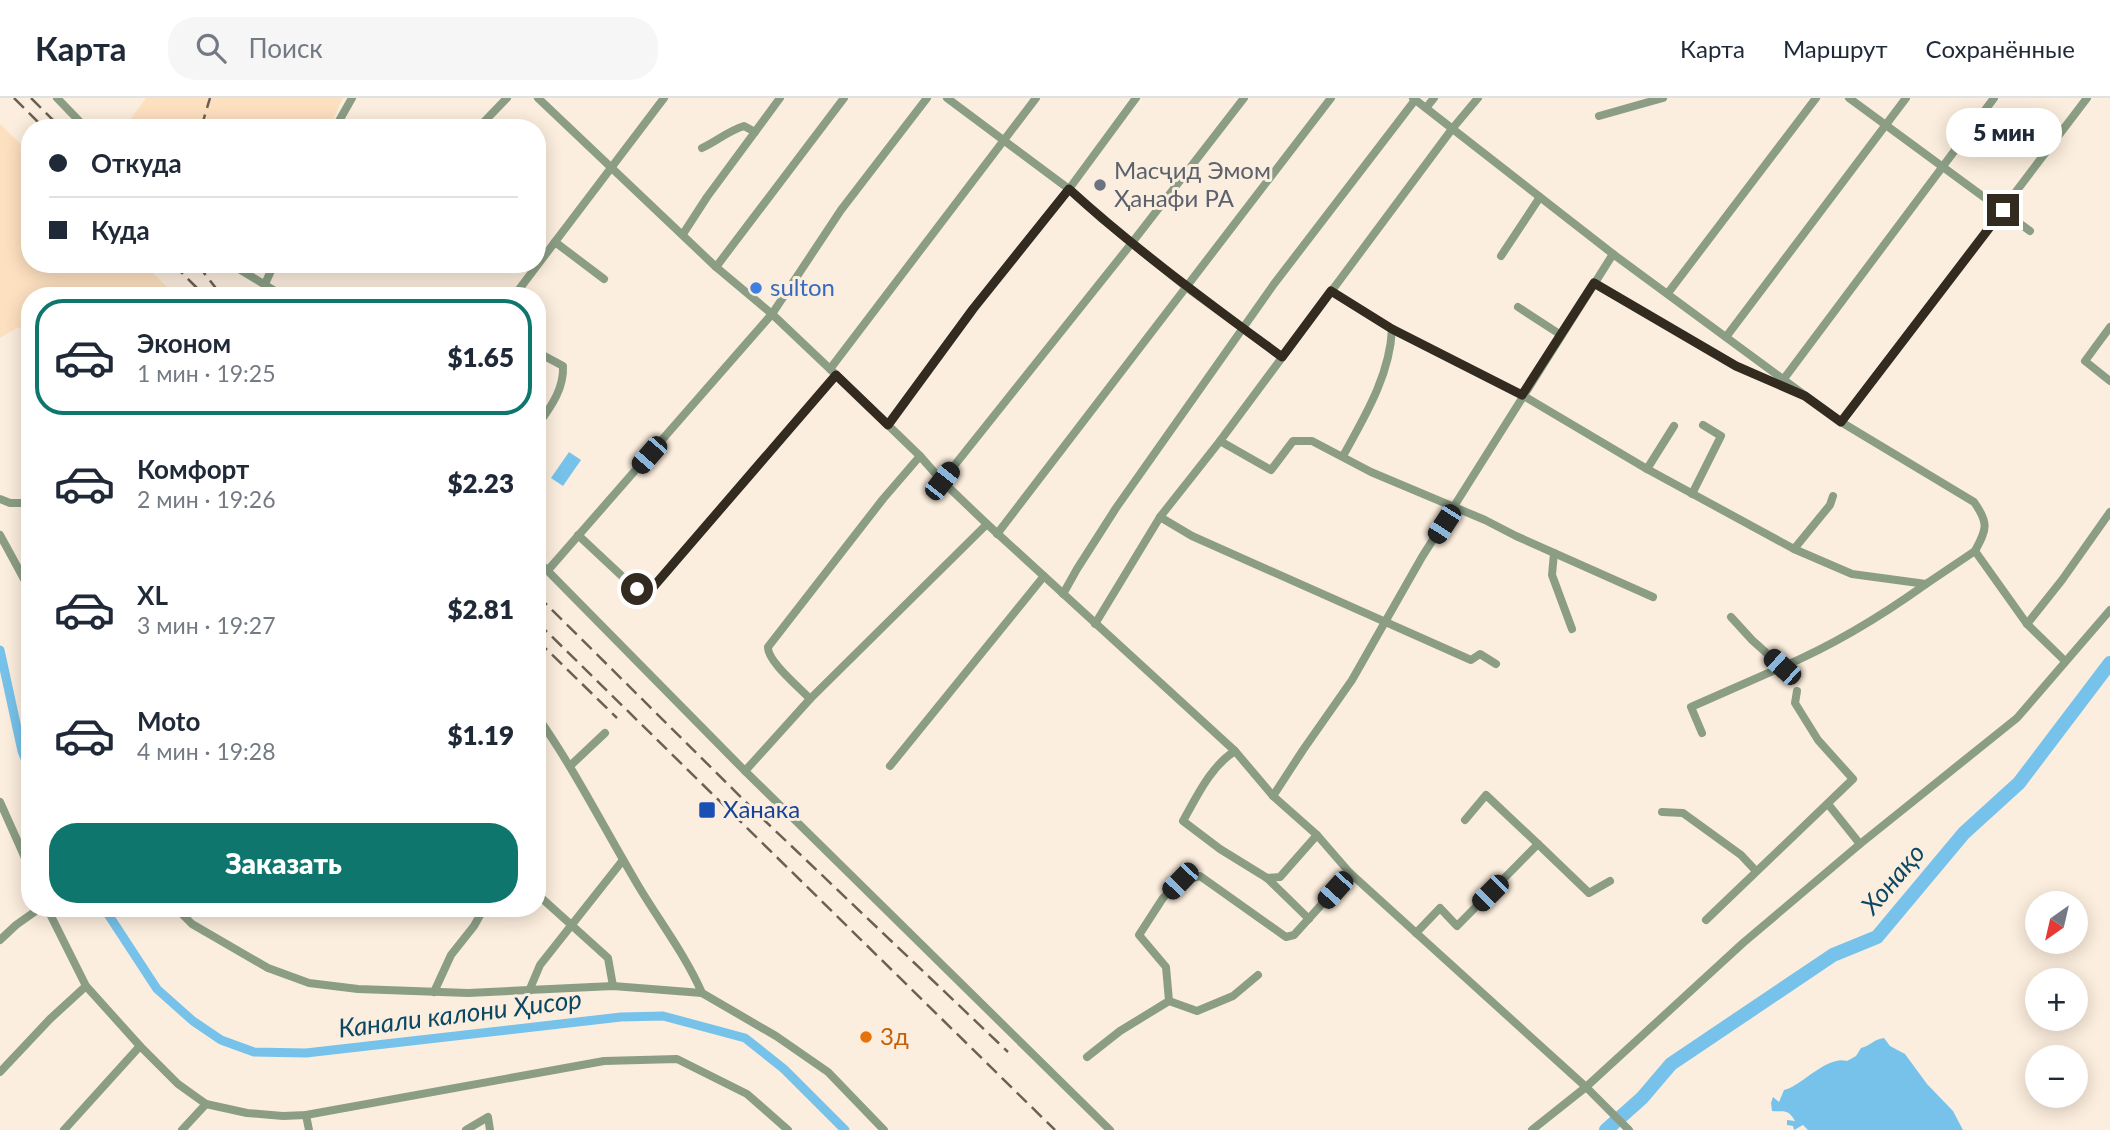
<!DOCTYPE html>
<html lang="ru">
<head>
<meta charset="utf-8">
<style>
	:root { --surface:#fff; --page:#f6f6f7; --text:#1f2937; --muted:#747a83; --line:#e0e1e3; --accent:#0f766e }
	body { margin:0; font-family:Lato,sans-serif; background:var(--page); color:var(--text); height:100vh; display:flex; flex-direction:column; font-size:26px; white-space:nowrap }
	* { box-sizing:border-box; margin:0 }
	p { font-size:23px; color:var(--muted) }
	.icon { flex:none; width:38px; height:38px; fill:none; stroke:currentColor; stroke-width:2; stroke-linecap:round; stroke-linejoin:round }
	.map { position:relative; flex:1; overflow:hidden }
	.sheet { position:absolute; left:21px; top:189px; width:525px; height:630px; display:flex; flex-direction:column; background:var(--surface); border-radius:28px; box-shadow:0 4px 18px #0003 }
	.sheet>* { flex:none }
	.top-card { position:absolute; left:21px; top:21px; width:525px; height:154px; border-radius:28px; box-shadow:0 4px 18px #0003; display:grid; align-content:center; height:154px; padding:0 28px; background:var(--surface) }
	.needle { width:46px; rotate:214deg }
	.tools { position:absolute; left:2025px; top:793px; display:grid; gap:14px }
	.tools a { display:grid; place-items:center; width:63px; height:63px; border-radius:50%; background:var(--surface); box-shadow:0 4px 18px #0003; font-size:35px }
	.end { position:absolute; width:32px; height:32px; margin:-16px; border:9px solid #332a20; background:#fff; box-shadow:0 0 0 4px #fff }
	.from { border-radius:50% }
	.bubble { position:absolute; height:49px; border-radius:24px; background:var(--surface); box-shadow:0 4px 18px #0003; font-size:23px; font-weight:800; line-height:49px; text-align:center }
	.car { position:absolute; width:21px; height:42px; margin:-21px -10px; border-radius:9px; box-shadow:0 0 5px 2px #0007; background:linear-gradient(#222 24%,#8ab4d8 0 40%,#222 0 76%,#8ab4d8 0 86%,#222 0) }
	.top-card b { display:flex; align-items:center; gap:24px; height:66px; font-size:26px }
	.top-card b+b { border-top:2px solid var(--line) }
	.top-card i { width:18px; height:18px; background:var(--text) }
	ul { padding:12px 0 0; list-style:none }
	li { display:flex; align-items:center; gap:21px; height:116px; margin:0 14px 10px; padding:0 14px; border:4px solid transparent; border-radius:28px }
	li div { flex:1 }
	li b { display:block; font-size:26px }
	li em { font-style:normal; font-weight:800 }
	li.on { border-color:var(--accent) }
	li>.icon { width:63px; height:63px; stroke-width:1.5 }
	.primary-button { display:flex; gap:14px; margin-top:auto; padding:14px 28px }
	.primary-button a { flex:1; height:80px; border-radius:28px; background:var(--accent); color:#fff; font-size:28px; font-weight:800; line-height:80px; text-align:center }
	header { display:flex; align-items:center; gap:42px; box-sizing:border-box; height:98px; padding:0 35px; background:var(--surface); border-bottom:2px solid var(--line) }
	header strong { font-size:33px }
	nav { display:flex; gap:38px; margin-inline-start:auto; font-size:24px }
	.search { width:490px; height:63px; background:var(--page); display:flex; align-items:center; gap:18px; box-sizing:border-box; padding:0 24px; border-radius:28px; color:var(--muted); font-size:26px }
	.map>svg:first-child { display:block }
	.built { fill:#fde0c0 }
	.water { fill:#77c2ea }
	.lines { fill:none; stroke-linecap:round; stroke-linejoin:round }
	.canal { stroke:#77c2ea; stroke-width:9 }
	.river { stroke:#77c2ea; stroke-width:14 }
	.minor { stroke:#8b9e85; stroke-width:8 }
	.rail { stroke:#6a6054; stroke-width:2.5; stroke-dasharray:14 7; stroke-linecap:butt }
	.route { stroke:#332a20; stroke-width:9 }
	.worship-dot { fill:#6b7280; stroke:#fceede; stroke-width:2.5 }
	.shop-dot { fill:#3f7fe0; stroke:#fceede; stroke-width:2.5 }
	.transit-dot { fill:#1a4fb4; stroke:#fceede; stroke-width:2.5 }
	.food-dot { fill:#e8710a; stroke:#fceede; stroke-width:2.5 }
	.labels { text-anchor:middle; stroke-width:6; stroke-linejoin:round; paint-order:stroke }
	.worship-label { font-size:24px; fill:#5b616d; stroke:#fceede; text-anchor:start }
	.shop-label { font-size:24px; fill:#366cbe; stroke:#fceede; text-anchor:start }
	.transit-label { font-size:24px; fill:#164399; stroke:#fceede; text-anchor:start }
	.food-label { font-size:24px; fill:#c56008; stroke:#fceede; text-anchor:start }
	.water-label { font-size:26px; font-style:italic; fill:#0a4864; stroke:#fceede }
</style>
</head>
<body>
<header>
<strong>Карта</strong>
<div class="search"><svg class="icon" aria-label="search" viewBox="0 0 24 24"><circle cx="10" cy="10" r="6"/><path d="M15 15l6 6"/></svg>Поиск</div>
<nav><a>Карта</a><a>Маршрут</a><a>Сохранённые</a></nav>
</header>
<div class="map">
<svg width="2110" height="1032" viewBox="0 0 2110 1032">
	<rect width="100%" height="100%" fill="#fceede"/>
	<g class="built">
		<path d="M146 0H343L329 30H124Z"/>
		<path d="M0 26 30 55V166H144L176 198H30V239L18 229 0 240Z"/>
	</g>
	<g class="water">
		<path d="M569 354 581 362 563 388 551 380Z"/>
		<path d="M1884 940 1890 948 1905 956 1927 986 1953 1013 1963 1032H1808L1803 1027 1794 1032 1793 1028 1787 1027V1022L1795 1023C1788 1010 1783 1014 1772 1013L1771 1005 1773 999 1779 1004 1784 992C1800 989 1827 957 1847 963L1856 958 1861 950C1870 948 1874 941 1884 940Z"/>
	</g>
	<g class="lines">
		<g class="canal">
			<path d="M0 552 22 653 30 673"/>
			<path d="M104 810 157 891 193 923 221 942 254 954 306 955 621 919 663 918 745 940 784 971 845 1032"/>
		</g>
		<path class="river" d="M1606 1032 1642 1000 1671 966 1833 857 1877 839 1964 735 2019 685 2110 565"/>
		<g class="minor">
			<path d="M57 0 86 30"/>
			<path d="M538 0 716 169 772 216 830 271 920 358 942 383 987 426 1235 653 1273 698 1317 737 1350 775 1586 989 1629 1032"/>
			<path d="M947 0 1069 91 1102 121 1186 189 1282 259"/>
			<path d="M1413 0 1613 156 1841 324 1974 404C1989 425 1987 431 1975 453"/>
			<path d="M1849 0 2030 133"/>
			<path d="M1426 10 1434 0"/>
			<path d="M1599 18 1663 0"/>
			<path d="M335 30 352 0"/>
			<path d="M478 30 507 0"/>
			<path d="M702 50C717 43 728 33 744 28L755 34"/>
			<path d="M683 136 707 99 780 0"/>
			<path d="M555 144 604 181"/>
			<path d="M1501 158 1540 99"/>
			<path d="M231 166 283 198"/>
			<path d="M716 169 844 0"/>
			<path d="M1594 185 1736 268 1791 292"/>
			<path d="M265 186 274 166"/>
			<path d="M1331 193 1392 231 1522 297 1647 371 1794 451 1852 476 1926 486 1975 453 2027 526 2065 563"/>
			<path d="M1668 195 1816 0"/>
			<path d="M514 198 664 0"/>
			<path d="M1518 209 1561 237"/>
			<path d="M2110 229 2085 263 2110 283"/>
			<path d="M1726 239 1906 0"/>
			<path d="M537 254 563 268C564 290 552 307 540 324L537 322"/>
			<path d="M830 271 1036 0"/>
			<path d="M1783 282 1994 0"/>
			<path d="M1841 324 2087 0"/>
			<path d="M888 326 973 211 1069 91 1136 0"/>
			<path d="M1220 343 1271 372 1293 343H1312L1371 374 1485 422 1516 438 1653 499"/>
			<path d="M1343 358C1365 318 1390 277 1392 231"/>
			<path d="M1647 371 1674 328"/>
			<path d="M942 383 1131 146 1244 0"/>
			<path d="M1692 396 1721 338 1703 327"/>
			<path d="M0 401 10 405H30"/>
			<path d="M1160 419 1192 438 1471 562 1480 556 1496 566"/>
			<path d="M997 436 1331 0"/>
			<path d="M0 437 30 492"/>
			<path d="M578 437 640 495 644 497 648 495 836 277"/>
			<path d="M1794 451 1830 407 1833 398"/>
			<path d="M1554 455 1552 477 1572 531"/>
			<path d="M537 462 745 673 1110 1032"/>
			<path d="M549 471 772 216 841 112 927 0"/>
			<path d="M1063 496 1077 471 1116 410 1274 186 1415 2"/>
			<path d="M1731 519 1752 542 1782 569C1834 547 1880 519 1926 486"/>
			<path d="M1095 526 1160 419 1220 343 1452 31 1478 0"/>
			<path d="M2027 526 2062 482 2110 414"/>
			<path d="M810 601C800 590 767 563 768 549L883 401 920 358"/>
			<path d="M537 618C575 672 605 732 639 789 660 824 686 858 702 895"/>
			<path d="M1702 635 1691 609 1782 569"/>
			<path d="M1235 653C1211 668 1197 698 1183 723L1220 751 1267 780 1309 821"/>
			<path d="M570 668 605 635"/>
			<path d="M890 668 1044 478"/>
			<path d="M745 673 810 601 987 426"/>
			<path d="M1273 698 1303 652 1352 582 1422 459 1613 156"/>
			<path d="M0 704 30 771"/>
			<path d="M1828 706 1860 746"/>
			<path d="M1662 714 1683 715 1741 757 1756 773"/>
			<path d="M1538 746 1589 795 1610 783"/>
			<path d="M1267 780 1280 779 1317 737"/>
			<path d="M537 796 608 860 613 888"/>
			<path d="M47 810 86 888 140 948 178 986 206 1006 247 1015 283 1018 306 1017 604 963 677 961 747 996 788 1032"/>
			<path d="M176 810 192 826 268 870 309 885 358 891 468 895 613 888 702 895 776 938 828 974 884 1032"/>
			<path d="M1706 822 1853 681 1818 642 1795 605 1797 593"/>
			<path d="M1416 835 1440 810 1457 828 1538 746 1486 697 1465 722"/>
			<path d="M0 842 16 827 40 810"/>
			<path d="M529 893 540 867 623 762"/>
			<path d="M434 894 451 857 474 828 484 810"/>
			<path d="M1169 903 1197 913 1233 898 1258 877"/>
			<path d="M1087 959 1120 933 1169 903 1166 869 1139 837 1163 800 1180 783 1200 778 1286 839 1294 837 1350 775"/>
			<path d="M0 974 50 921 86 888"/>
			<path d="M306 1017 309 1032"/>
			<path d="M64 1032 140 948"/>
			<path d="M182 1032 206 1006"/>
			<path d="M466 1032 488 1019 490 1032"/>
			<path d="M1532 1032 1586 989 1743 845 1860 746 2017 620 2110 512"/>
		</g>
		<g class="rail">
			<path d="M14 0 44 30"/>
			<path d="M31 0 61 30"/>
			<path d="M201 30 210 0"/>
			<path d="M173 166 205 198"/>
			<path d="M197 166 222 198"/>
			<path d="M66 193 82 198"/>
			<path d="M537 497 764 722 1008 954"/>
			<path d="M537 524 1055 1032"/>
			<path d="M537 542 617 620"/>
		</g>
	</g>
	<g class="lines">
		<path class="route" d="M637 491 644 497 648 495 836 277 888 327 973 211 1069 91C1136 152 1209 205 1282 259L1331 193 1392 231 1522 297 1594 185 1736 268 1805 298 1841 324 2003 112"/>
	</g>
	<circle class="worship-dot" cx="1100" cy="87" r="7"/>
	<circle class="shop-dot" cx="756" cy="190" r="7"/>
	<rect class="transit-dot" x="698" y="703" width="18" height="18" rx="3.5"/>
	<circle class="food-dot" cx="866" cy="939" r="7"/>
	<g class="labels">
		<g class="worship-label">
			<text x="1114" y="81">Масҷид Эмом<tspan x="1114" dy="28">Ҳанафи РА</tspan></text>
		</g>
		<g class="shop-label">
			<text x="770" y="198">sulton</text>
		</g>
		<g class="transit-label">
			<text x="723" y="720">Ханака</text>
		</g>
		<g class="food-label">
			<text x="880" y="947">3д</text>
		</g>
		<g class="water-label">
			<text transform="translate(1893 781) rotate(-50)" y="9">Хонақо</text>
			<text transform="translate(460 916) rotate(-7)" y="9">Канали калони Ҳисор</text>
		</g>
	</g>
</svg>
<div class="tools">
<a><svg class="needle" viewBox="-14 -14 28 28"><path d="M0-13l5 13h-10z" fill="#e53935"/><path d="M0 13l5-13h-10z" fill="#747a83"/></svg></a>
<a>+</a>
<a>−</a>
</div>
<i class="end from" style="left:637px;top:491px"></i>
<i class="end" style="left:2003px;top:112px"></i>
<div class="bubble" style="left:1946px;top:10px;width:116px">5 мин</div>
<i class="car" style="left:649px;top:357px;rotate:221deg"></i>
<i class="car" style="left:942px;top:383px;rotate:38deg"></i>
<i class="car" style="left:1444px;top:426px;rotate:213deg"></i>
<i class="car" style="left:1782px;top:569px;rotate:312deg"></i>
<i class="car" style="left:1180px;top:783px;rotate:224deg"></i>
<i class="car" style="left:1335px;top:792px;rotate:222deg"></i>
<i class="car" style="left:1490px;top:795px;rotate:225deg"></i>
<div class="top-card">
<b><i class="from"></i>Откуда</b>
<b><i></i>Куда</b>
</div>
<section class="sheet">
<ul>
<li class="on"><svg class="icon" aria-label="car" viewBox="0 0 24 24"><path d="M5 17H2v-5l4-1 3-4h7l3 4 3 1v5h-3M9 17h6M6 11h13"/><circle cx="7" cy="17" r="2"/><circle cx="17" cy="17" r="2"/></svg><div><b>Эконом</b><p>1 мин · 19:25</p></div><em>$1.65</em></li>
<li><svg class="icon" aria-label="car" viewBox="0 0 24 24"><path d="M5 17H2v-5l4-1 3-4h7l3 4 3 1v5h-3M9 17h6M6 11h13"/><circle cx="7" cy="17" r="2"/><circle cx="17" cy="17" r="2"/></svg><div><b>Комфорт</b><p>2 мин · 19:26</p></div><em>$2.23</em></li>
<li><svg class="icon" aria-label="car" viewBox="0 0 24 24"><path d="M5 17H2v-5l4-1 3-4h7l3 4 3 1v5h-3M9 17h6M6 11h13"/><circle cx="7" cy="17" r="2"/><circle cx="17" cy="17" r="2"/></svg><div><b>XL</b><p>3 мин · 19:27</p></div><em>$2.81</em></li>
<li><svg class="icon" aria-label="car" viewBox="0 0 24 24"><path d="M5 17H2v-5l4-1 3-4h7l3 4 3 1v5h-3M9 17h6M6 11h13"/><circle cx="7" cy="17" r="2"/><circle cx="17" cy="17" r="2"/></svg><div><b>Moto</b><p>4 мин · 19:28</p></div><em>$1.19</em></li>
</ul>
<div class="primary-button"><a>Заказать</a></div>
</section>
</div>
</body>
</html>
